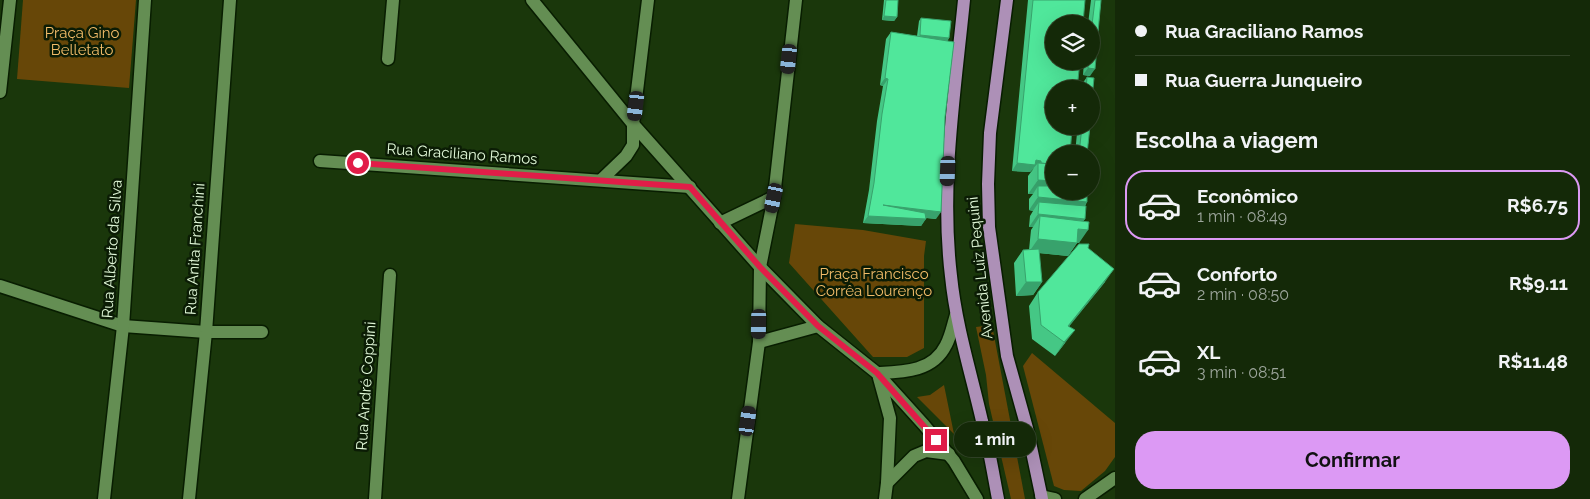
<!DOCTYPE html>
<html lang="pt">
<head>
<meta charset="utf-8">
<style>
	:root { --surface:#142908; --page:#213516; --text:#f1f3f6; --muted:#9da69c; --line:#334529; --accent:#dc99f4 }
	body { margin:0; font-family:Raleway,sans-serif; background:var(--page); color:var(--text); height:100vh; display:flex; flex-direction:column; font-size:19px; white-space:nowrap }
	* { box-sizing:border-box; margin:0 }
	p { font-size:16px; color:var(--muted) }
	.icon { flex:none; width:28px; height:28px; fill:none; stroke:currentColor; stroke-width:2; stroke-linecap:round; stroke-linejoin:round }
	.map { position:relative; flex:1; overflow:hidden }
	.details { display:flex; flex-direction:column; background:var(--surface); width:475px }
	.details>* { flex:none }
	.banner { display:grid; align-content:center; height:110px; padding:0 20px; background:var(--surface) }
	.fabs { position:absolute; left:1045px; top:15px; display:grid; gap:10px }
	.fabs a { display:grid; place-items:center; width:55px; height:55px; border-radius:50%; background:var(--surface); box-shadow:0 5px 20px #0002,0 0 0 1px var(--line); font-size:25px }
	.end { position:absolute; width:22px; height:22px; margin:-11px; border:6px solid #e11d48; background:#fff; box-shadow:0 0 0 2px #fff }
	.from { border-radius:50% }
	.bubble { position:absolute; height:35px; border-radius:18px; background:var(--surface); box-shadow:0 5px 20px #0002,0 0 0 1px var(--line); font-size:16px; font-weight:700; line-height:35px; text-align:center }
	.car { position:absolute; width:15px; height:30px; margin:-15px -8px; border-radius:6px; box-shadow:0 0 4px 1px #0007; background:linear-gradient(#222 24%,#8ab4d8 0 40%,#222 0 76%,#8ab4d8 0 86%,#222 0) }
	.banner b { display:flex; align-items:center; gap:18px; height:48px; font-size:19px }
	.banner b+b { border-top:1px solid var(--line) }
	.banner i { width:12px; height:12px; background:var(--text) }
	ul { padding:0; list-style:none }
	li { display:flex; align-items:center; gap:15px; height:70px; margin:0 10px 8px; padding:0 10px; border:2px solid transparent; border-radius:20px }
	li div { flex:1 }
	li b { display:block; font-size:19px }
	li em { font-style:normal; font-weight:700 }
	li.selected { border-color:var(--accent) }
	li>.icon { width:45px; height:45px; stroke-width:1.5 }
	h2 { padding:0 20px; font-size:22px; line-height:60px }
	.button { display:flex; gap:10px; margin-top:auto; padding:10px 20px }
	.button a { flex:1; height:58px; border-radius:20px; background:var(--accent); color:#111; font-size:20px; font-weight:700; line-height:58px; text-align:center }
	main { display:flex; flex:1; min-height:0 }
	.map>svg:first-child { display:block }
	.green { fill:#674708 }
	.lines { fill:none; stroke-linecap:round; stroke-linejoin:round }
	.minor-casing { stroke:#081d01; stroke-width:15 }
	.major-casing { stroke:#081d01; stroke-width:15 }
	.minor { stroke:#648e53; stroke-width:12 }
	.major { stroke:#ad90b7; stroke-width:12 }
	.wall { fill:#45c785 }
	.shaded-wall { fill:#38a26c }
	.building { fill:#50e79b; stroke:#38a26c }
	.route { stroke:#e11d48; stroke-width:6 }
	.labels { text-anchor:middle; stroke-width:5; stroke-linejoin:round; paint-order:stroke }
	.park-label { font-size:15px; fill:#f2bc69; stroke:#0b1c05 }
	.street-label { font-size:15px; fill:#e1f8d8; stroke:#0b1c05 }
</style>
</head>
<body>
<main>
<div class="map">
<svg width="1115" height="499" viewBox="0 0 1115 499">
	<rect width="100%" height="100%" fill="#1a370b"/>
	<g class="green">
		<path d="M23 0H136L129 88 17 79Z"/>
		<path d="M795 224 863 230 926 241 924 256V348L907 357H873L789 263Z"/>
		<path d="M992 325 1025 499H1011L989 404 986 375 976 327Z"/>
		<path d="M1032 353 1115 423V457L1105 471 1081 491 1064 490 1054 486 1023 366Z"/>
		<path d="M944 385 954 434 917 397 930 395Z"/>
	</g>
	<g class="lines">
		<defs>
			<g id="minor">
				<path d="M532 0 633 124 760 267 818 326 877 373 924 425 954 461 977 499"/>
				<path d="M388 59 393 0"/>
				<path d="M0 92 10 0"/>
				<path d="M320 161 690 187"/>
				<path d="M601 180 626 156 633 145V124L648 0"/>
				<path d="M720 223 774 197"/>
				<path d="M0 286 123 326 206 332H262"/>
				<path d="M759 342 818 326"/>
				<path d="M877 373C903 372 933 372 946 345 951 336 953 324 956 315"/>
				<path d="M879 378 890 418 887 483 885 499"/>
				<path d="M887 483 914 456 926 451 949 454"/>
				<path d="M1041 496 1055 499"/>
				<path d="M104 499 123 326 145 0"/>
				<path d="M189 499 206 332 230 0"/>
				<path d="M375 499 390 275"/>
				<path d="M738 499 759 342 760 267 774 197 796 0"/>
				<path d="M1085 499 1115 478"/>
			</g>
			<g id="major">
				<path d="M964 0C955 92 940 184 951 276 956 326 971 373 982 421 989 447 993 473 998 499"/>
				<path d="M1007 0 990 133 988 184 989 227 1007 356 1027 428 1042 499"/>
			</g>
		</defs>
		<use href="#minor" class="minor-casing"/>
		<use href="#major" class="major-casing"/>
		<use href="#minor" class="minor"/>
		<use href="#major" class="major"/>
	</g>
	<g class="wall">
		<path d="M884 0H898L897 17 894 21 882 20Z"/>
		<path d="M1028 0H1085L1054 24V108L1090 126 1087 154H1075L1077 133H1074L1054 154 1087 202 1085 206V219L1083 221 1079 243H1077L1068 256 1039 253 1042 282 1033 295 1016 296 1014 263 1023 250H1029L1031 230 1033 227H1029L1030 216 1033 211 1029 210V199L1033 194H1028V176L1034 168 1030 172 1012 171Z"/>
		<path d="M1091 0H1101L1097 43 1095 47 1090 76 1083 75 1084 61H1091V24H1088Z"/>
		<path d="M921 18 949 38 947 41 945 117 936 219 926 218 921 226 863 223 869 190 877 121 883 86 880 85 886 39 891 32 917 36 919 21Z"/>
		<path d="M1087 77 1091 89H1081L1082 84Z"/>
		<path d="M1088 248 1105 282 1069 326 1065 343 1055 356 1032 339 1029 306 1038 292Z"/>
	</g>
	<g class="shaded-wall">
		<path d="M884 16 897 17 894 21 882 20Z"/>
		<path d="M920 35 949 38 947 42 917 39Z"/>
		<path d="M1091 43H1097L1092 51H1091Z"/>
		<path d="M1088 68 1095 69 1090 76 1083 75Z"/>
		<path d="M885 78 888 79 883 86 880 85Z"/>
		<path d="M1045 100 1054 101V108L1039 107Z"/>
		<path d="M1076 126H1082L1077 133H1074L1071 137 1072 129Z"/>
		<path d="M1036 160 1041 161 1038 166V163L1030 172 1012 171 1017 163Z"/>
		<path d="M1038 180 1054 181V191L1038 186 1033 194H1028Z"/>
		<path d="M1038 197 1087 202 1078 215 1039 202 1033 211 1029 210Z"/>
		<path d="M883 205 941 212 936 219 877 212Z"/>
		<path d="M1038 214 1085 219 1075 232 1040 216 1033 227H1029Z"/>
		<path d="M868 216 926 219 921 226 863 223Z"/>
		<path d="M1078 229 1088 230 1079 243H1077L1068 256 1029 252 1038 239Z"/>
		<path d="M1114 269 1105 282 1059 339 1068 326Z"/>
		<path d="M1026 282H1042L1033 295 1016 296Z"/>
		<path d="M1075 330 1055 356 1064 342Z"/>
	</g>
	<g class="building">
		<path d="M886 0H898L897 17 884 16Z"/>
		<path d="M1033 0H1085L1083 23 1075 22V24H1054V39H1051L1050 42 1054 43V61H1080L1077 89H1054V101L1045 100 1044 108 1054 109V126H1077L1076 129H1072L1070 154H1054V162L1048 161V164L1041 163V161L1036 160 1035 165 1017 163Z"/>
		<path d="M1095 0H1101L1097 43H1091V33Z"/>
		<path d="M921 18 951 21 949 38 920 35Z"/>
		<path d="M891 32 954 42 945 117 941 212 883 205 925 213 926 219 868 216 874 183 882 114 888 79 885 78Z"/>
		<path d="M1091 46 1097 47 1095 69 1088 68V61H1091Z"/>
		<path d="M1087 77 1094 78 1091 108V89H1086Z"/>
		<path d="M1082 126H1090L1087 154H1079Z"/>
		<path d="M1038 163 1054 164V181L1038 180Z"/>
		<path d="M1038 186H1054V191H1087V202L1038 197Z"/>
		<path d="M1039 202 1086 206 1085 219 1038 214Z"/>
		<path d="M1040 216 1089 222 1088 230 1078 229 1077 243 1038 239Z"/>
		<path d="M1079 244H1089L1088 248 1114 269 1068 326 1075 330 1064 342 1041 325 1038 292Z"/>
		<path d="M1039 249 1042 282H1026L1023 250Z"/>
	</g>
	<g class="lines">
		<path class="route" d="M358 163 690 187 760 267 818 326 877 373 936 440"/>
	</g>
	<g class="labels">
		<g class="park-label">
			<text x="82" y="38">Praça Gino<tspan x="82" dy="17">Belletato</tspan></text>
			<text x="874" y="279">Praça Francisco<tspan x="874" dy="17">Corrêa Lourenço</tspan></text>
		</g>
		<g class="street-label">
			<text transform="translate(462 154) rotate(4)" y="5">Rua Graciliano Ramos</text>
			<text transform="translate(112 249) rotate(-86)" y="5">Rua Alberto da Silva</text>
			<text transform="translate(195 249) rotate(-86)" y="5">Rua Anita Franchini</text>
			<text transform="translate(980 268) rotate(-96)" y="5">Avenida Luiz Pequini</text>
			<text transform="translate(366 386) rotate(-86)" y="5">Rua André Coppini</text>
		</g>
	</g>
</svg>
<div class="fabs">
<a><svg class="icon" aria-label="layers" viewBox="0 0 24 24"><path d="M12 4l9 5-9 5-9-5zM3 14l9 5 9-5"/></svg></a>
<a>+</a>
<a>−</a>
</div>
<i class="end from" style="left:358px;top:163px"></i>
<i class="end" style="left:936px;top:440px"></i>
<div class="bubble" style="left:954px;top:422px;width:82px">1 min</div>
<i class="car" style="left:789px;top:59px;rotate:186deg"></i>
<i class="car" style="left:636px;top:106px;rotate:187deg"></i>
<i class="car" style="left:948px;top:171px;rotate:182deg"></i>
<i class="car" style="left:774px;top:198px;rotate:192deg"></i>
<i class="car" style="left:759px;top:324px;rotate:181deg"></i>
<i class="car" style="left:748px;top:421px;rotate:8deg"></i>
</div>
<section class="details">
<div class="banner">
<b><i class="from"></i>Rua Graciliano Ramos</b>
<b><i></i>Rua Guerra Junqueiro</b>
</div>
<h2>Escolha a viagem</h2>
<ul>
<li class="selected"><svg class="icon" aria-label="car" viewBox="0 0 24 24"><path d="M5 17H2v-5l4-1 3-4h7l3 4 3 1v5h-3M9 17h6M6 11h13"/><circle cx="7" cy="17" r="2"/><circle cx="17" cy="17" r="2"/></svg><div><b>Econômico</b><p>1 min · 08:49</p></div><em>R$6.75</em></li>
<li><svg class="icon" aria-label="car" viewBox="0 0 24 24"><path d="M5 17H2v-5l4-1 3-4h7l3 4 3 1v5h-3M9 17h6M6 11h13"/><circle cx="7" cy="17" r="2"/><circle cx="17" cy="17" r="2"/></svg><div><b>Conforto</b><p>2 min · 08:50</p></div><em>R$9.11</em></li>
<li><svg class="icon" aria-label="car" viewBox="0 0 24 24"><path d="M5 17H2v-5l4-1 3-4h7l3 4 3 1v5h-3M9 17h6M6 11h13"/><circle cx="7" cy="17" r="2"/><circle cx="17" cy="17" r="2"/></svg><div><b>XL</b><p>3 min · 08:51</p></div><em>R$11.48</em></li>
</ul>
<div class="button"><a>Confirmar</a></div>
</section>
</main>
</body>
</html>
